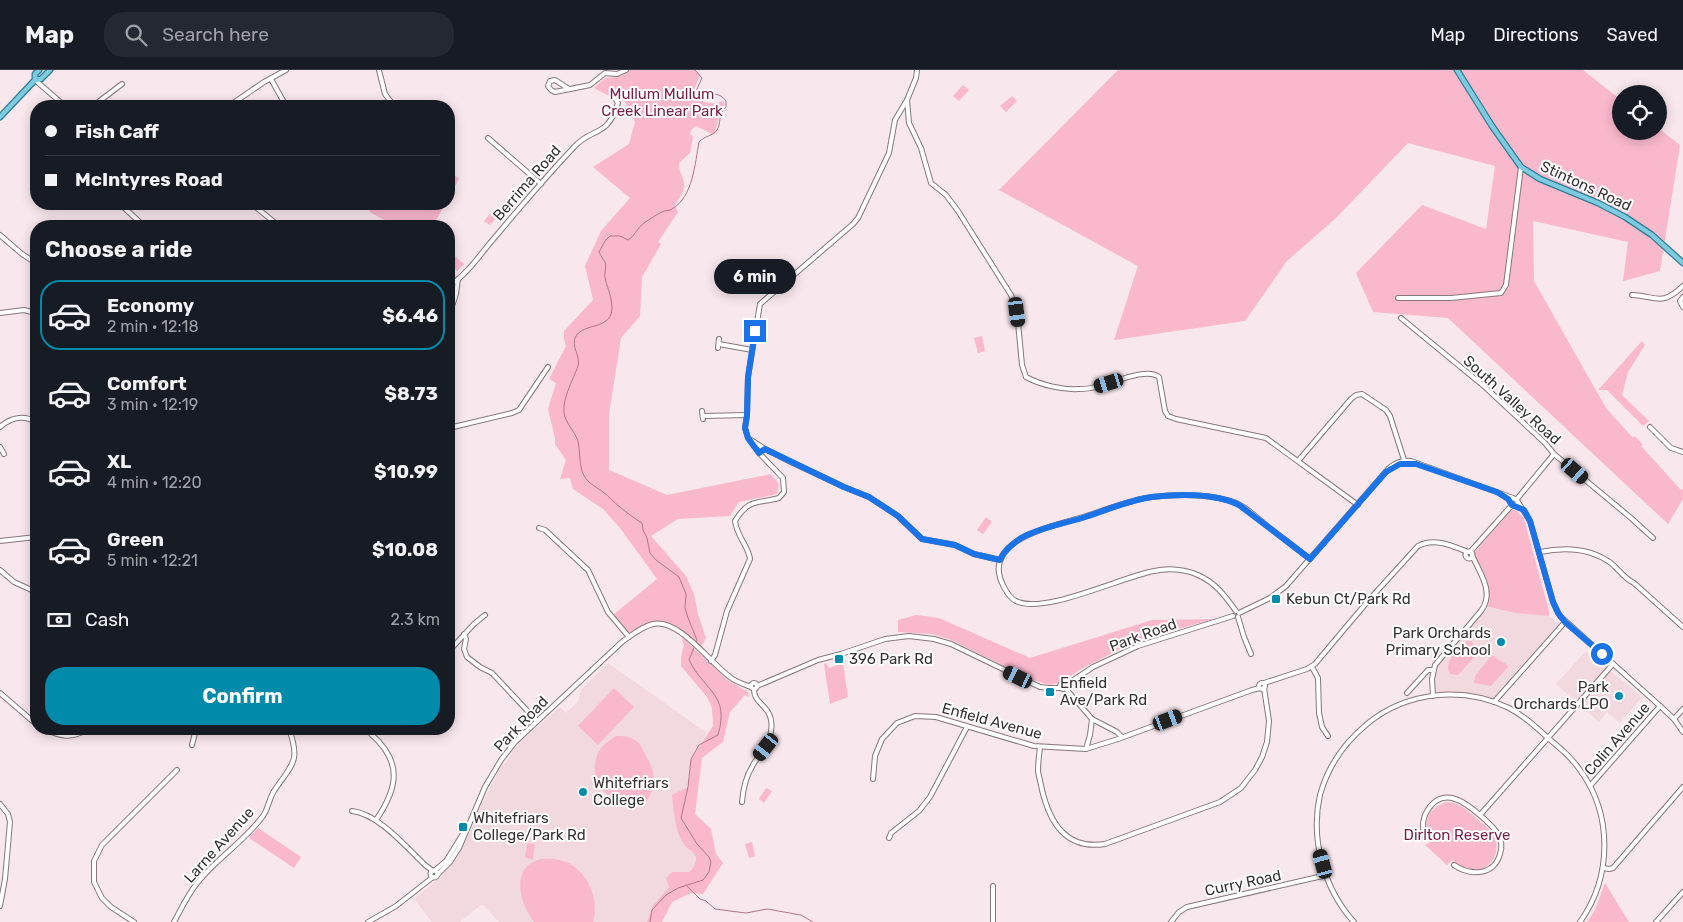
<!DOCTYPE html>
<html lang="en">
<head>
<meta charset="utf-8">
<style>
	:root { --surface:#171b24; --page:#242831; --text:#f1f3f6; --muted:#9ea1a6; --line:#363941; --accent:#018baa }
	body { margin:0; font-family:Rubik,sans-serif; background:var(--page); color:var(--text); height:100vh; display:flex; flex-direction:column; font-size:19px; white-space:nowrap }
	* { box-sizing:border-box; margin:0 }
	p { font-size:16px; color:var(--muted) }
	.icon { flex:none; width:28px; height:28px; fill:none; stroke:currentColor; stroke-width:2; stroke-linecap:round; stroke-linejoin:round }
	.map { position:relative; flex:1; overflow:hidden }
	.drawer { position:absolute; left:30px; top:150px; width:425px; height:515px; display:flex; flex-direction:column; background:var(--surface); border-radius:20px; box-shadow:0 2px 12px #0003 }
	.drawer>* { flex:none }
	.banner { position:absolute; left:30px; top:30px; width:425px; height:110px; border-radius:20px; box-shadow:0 2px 12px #0003; display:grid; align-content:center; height:110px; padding:0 15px; background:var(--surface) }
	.buttons { position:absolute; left:1612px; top:15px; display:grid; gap:10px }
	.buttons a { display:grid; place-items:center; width:55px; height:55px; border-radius:50%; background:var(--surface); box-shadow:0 2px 12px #0003; font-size:25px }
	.end { position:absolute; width:22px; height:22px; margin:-11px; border:6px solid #1a73e8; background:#fff; box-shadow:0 0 0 2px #fff }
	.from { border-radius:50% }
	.bubble { position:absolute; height:35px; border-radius:18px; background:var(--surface); box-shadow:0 2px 12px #0003; font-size:16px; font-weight:700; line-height:35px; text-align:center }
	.car { position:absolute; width:15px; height:30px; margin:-15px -8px; border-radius:6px; box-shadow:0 0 4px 1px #0007; background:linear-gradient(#222 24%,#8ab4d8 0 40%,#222 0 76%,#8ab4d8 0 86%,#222 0) }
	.banner b { display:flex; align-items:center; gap:18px; height:48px; font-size:19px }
	.banner b+b { border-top:1px solid var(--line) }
	.banner i { width:12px; height:12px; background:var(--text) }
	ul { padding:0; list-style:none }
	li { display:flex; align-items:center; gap:15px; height:70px; margin:0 10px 8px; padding:0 5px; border:2px solid transparent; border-radius:20px }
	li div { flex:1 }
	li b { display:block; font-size:19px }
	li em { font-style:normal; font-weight:700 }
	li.current { border-color:var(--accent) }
	li>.icon { width:45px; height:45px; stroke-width:1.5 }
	h2 { padding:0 15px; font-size:22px; line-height:60px }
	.pay { display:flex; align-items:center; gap:12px; height:55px; padding:0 15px; font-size:19px }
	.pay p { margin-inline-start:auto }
	.action { display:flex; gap:10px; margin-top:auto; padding:10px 15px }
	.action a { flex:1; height:58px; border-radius:20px; background:var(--accent); color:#fff; font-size:20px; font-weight:700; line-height:58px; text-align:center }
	header { display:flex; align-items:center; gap:30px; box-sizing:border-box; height:70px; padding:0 25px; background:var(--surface); border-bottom:1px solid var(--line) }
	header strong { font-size:24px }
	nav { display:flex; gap:28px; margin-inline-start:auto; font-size:18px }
	.search { width:350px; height:45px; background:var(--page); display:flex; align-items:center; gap:12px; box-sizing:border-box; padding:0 18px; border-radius:20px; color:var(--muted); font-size:19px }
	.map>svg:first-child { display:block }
	.built { fill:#f2d9e0 }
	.green { fill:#fab8cd }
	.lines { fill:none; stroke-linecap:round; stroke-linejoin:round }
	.stream { stroke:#b17789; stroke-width:1 }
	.minor-casing { stroke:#86777b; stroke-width:6 }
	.major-casing { stroke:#2e7d94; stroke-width:7 }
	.minor { stroke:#fff; stroke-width:4 }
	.major { stroke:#7ecade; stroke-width:4.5 }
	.route { stroke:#1a73e8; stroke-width:6 }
	.poi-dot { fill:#018baa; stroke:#fff; stroke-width:2 }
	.labels { text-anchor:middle; stroke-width:4; stroke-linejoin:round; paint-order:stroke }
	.park-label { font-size:15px; fill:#7b1e46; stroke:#fff }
	.street-label { font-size:15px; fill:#393234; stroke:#fff }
	.poi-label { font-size:15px; fill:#393234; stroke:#fff; text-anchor:start }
</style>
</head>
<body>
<header>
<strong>Map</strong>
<div class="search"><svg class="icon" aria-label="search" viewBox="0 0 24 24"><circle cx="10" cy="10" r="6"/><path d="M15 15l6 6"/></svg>Search here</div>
<nav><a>Map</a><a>Directions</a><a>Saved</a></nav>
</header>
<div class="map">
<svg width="1683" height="852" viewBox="0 0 1683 852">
	<rect width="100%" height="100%" fill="#f8e7ec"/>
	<g class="built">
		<path d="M1486 536 1515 543 1549 546 1559 555 1495 628 1492 629 1471 623H1438L1434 618V608L1436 596Z"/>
		<path d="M1586 581 1642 627 1620 653 1607 642 1599 652 1556 614Z"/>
		<path d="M608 593 707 663 699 675 689 710 688 717 674 742 675 753 685 775 695 785 696 788 693 800 689 802 678 803 669 817 652 837 647 852H499L482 834 460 852H432L414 829 441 807 462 779 484 730 500 699 520 672 560 637 566 643 578 632 581 620Z"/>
	</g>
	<g class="green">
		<path d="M630 0H695L700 4 693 23 694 26C702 32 714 36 722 31L725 34 721 40 714 65 696 56 692 59 690 64 693 67 690 83 679 93C679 103 683 105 684 113 686 121 678 128 675 136L678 142 658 172 661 174 642 207 640 246 621 268 609 344V400L667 425 771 404 779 414 777 424 739 432 730 446 678 449 651 466 686 506 694 524 698 544 706 568 700 578C677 555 662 541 631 562H628L613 545 657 509 620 458 603 439 573 419 570 408 560 409 566 390 555 374V368L548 339 556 313 549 309 566 276 564 269V261L593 230 585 196 601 161 630 128 593 97 629 74 635 52 625 32 616 27 613 28 594 18 604 9C615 5 620 10 630 0Z"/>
		<path d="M1118 0H1583L1621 30V61H1659V59L1680 75 1660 201 1623 211 1628 172 1533 151 1534 211 1606 338 1633 368 1635 366 1643 375 1641 376 1681 420 1683 419V429L1668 454 1448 248 1373 242 1356 203 1422 135 1486 159 1495 96 1408 73 1336 148 1287 191 1245 251 1114 270 1138 196 999 120Z"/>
		<path d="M963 15 969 20 959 31 953 26Z"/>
		<path d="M1012 26 1017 31 1006 42 1000 36Z"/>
		<path d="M449 100 459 109 449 127Z"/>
		<path d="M365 134H445L433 156H396L371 143Z"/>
		<path d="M493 140 499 145 490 155 484 151Z"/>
		<path d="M449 181 464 194 457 201 449 194Z"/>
		<path d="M982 266 985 281 978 283 974 268Z"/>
		<path d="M1642 271 1645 275 1628 302 1622 325 1649 351 1643 356 1607 320H1598Z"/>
		<path d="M1512 439 1518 442 1524 449 1549 541V546L1515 543 1486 536C1496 510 1477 504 1474 483Z"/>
		<path d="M986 447 992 452 983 464 977 460Z"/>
		<path d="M916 545 939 548 1030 588 1152 550 1214 549 1138 570 1081 599 1062 612 1050 615 1030 609 949 569 932 564 898 562V550Z"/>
		<path d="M683 568 727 610 748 622 749 627 745 625 730 642 723 672 702 688 695 744 711 759 716 784 723 793 703 824 691 823 672 832 662 852H647L652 837 669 817 666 808 672 802H689C693 799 696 793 696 788 695 783 688 779 685 776 674 761 674 742 672 725L688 717 691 689 713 656 712 638 707 627 681 596V587L684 574 682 571Z"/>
		<path d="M1467 571H1471L1477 578V584L1458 605 1450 604C1443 593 1457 578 1467 571Z"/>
		<path d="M1492 585 1507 595 1508 597 1491 616 1474 613 1475 606Z"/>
		<path d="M826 593 829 598 843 593 848 627 830 634 824 594Z"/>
		<path d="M614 618 634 637 598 675 578 656Z"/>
		<path d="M616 666C621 666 627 666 631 668 638 670 641 676 644 682 656 702 658 714 645 734L631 737C623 733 614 730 607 724 593 714 591 692 601 678 605 673 610 670 616 666Z"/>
		<path d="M766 718 772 721 764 733 759 729Z"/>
		<path d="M1447 732C1460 733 1467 740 1477 749 1483 754 1492 760 1495 768 1502 786 1486 804 1469 800 1462 798 1457 794 1452 790L1447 795 1425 775 1432 771C1421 753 1427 738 1447 732Z"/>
		<path d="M258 758 301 787 294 798 249 768Z"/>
		<path d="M752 772 755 786 749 788 745 774Z"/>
		<path d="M527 773 535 774 533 789 525 788Z"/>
		<path d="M541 789C551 788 563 789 572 795 590 807 599 832 593 852H534C519 833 510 796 541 789Z"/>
		<path d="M1605 813 1629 852H1587L1595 840Z"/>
	</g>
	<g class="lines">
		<g class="stream">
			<path d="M686 815 700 829 706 831 715 839 746 843 767 839 801 845 813 852"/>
			<path d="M650 852 652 840 666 825 678 818 703 810 709 802 711 792 709 787 697 774 681 748 688 717 691 689 699 675 718 665C730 624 705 622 689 590L697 570 688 548 685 538 686 524 679 507 656 490 650 483 647 468 643 460 642 453C634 448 627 443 620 437 614 433 609 426 603 422 594 415 586 413 582 401 579 391 580 380 578 371 575 362 568 356 565 347 560 332 573 310 578 296 581 286 570 276 576 266 582 256 597 258 606 251 619 242 607 218 605 208 604 203 607 197 605 192 603 189 601 186 599 182L605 171 610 166H620L628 170C634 167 637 158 644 153 650 149 657 144 664 141 667 140 669 141 672 139 693 127 695 93 699 72 704 66 713 66 717 60 722 52 717 45 726 37V31C719 21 711 25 700 26L697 24V19L702 8 695 0"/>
		</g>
		<defs>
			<g id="minor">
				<path d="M379 0 385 24 394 36"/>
				<path d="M271 9 286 36"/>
				<path d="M35 10 65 36"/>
				<path d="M569 19 555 10 550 11 548 16 551 20 555 22 590 15 605 3 617 4 626 0"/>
				<path d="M907 30 909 53 921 78 931 113 946 125 958 141 1011 225 1017 242 1022 295 1026 307C1041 315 1062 320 1079 319 1086 319 1093 318 1099 316 1113 313 1147 297 1159 307L1165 341 1168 346 1176 349 1266 368 1358 435"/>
				<path d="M93 36 122 14"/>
				<path d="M229 36 264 12 286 0"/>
				<path d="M488 68 541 114"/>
				<path d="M120 134 144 156"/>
				<path d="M252 134 274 152"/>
				<path d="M0 165 22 184 36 193"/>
				<path d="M449 216C468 204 481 183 496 166 521 136 547 106 574 77 593 56 607 69 618 33L615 28"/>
				<path d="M1632 225C1657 226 1661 237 1683 216"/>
				<path d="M1683 227 1680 231 1683 237"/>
				<path d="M1398 228H1451L1501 223 1506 215 1521 97"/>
				<path d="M450 242 456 224 458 209"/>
				<path d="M0 243 24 240 36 243"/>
				<path d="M1401 248 1485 317 1545 373 1554 384 1631 448 1653 468"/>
				<path d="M719 274 752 280"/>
				<path d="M718 278 719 269"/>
				<path d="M702 341 703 349"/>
				<path d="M703 346 747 345"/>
				<path d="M0 357C11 347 24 345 36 352"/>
				<path d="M1650 357 1671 378 1683 382"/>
				<path d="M449 358 512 343 519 340 548 297"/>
				<path d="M751 370 765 379 793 393 844 417 869 427 898 446 922 469 955 475 974 484 1000 490"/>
				<path d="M0 377 4 384"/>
				<path d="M1298 391 1351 329 1356 325 1362 324 1386 340 1390 346 1405 393"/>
				<circle cx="1514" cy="432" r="3.5"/>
				<path d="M1517 429 1554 384"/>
				<path d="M1518 432 1530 451 1553 532 1560 546 1660 636 1674 649 1683 662"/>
				<path d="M539 458 545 460 588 500 608 542 629 567"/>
				<path d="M0 471 36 467"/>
				<circle cx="1469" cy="485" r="3.5"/>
				<path d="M1470 482 1512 435"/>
				<path d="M1540 482C1564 477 1590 478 1611 493 1618 499 1625 509 1634 513L1683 557"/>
				<path d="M0 500 14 512 36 522"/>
				<path d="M1236 541C1225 526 1216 513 1198 505 1185 499 1168 498 1154 501 1121 507 1044 545 1016 531 1010 528 1007 523 1004 517 978 470 1054 456 1083 447 1106 440 1129 430 1152 427 1177 424 1206 424 1231 431 1244 435 1255 446 1265 454 1280 466 1295 477 1310 489"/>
				<path d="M1239 543 1270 528 1286 516 1389 398C1396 392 1403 390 1411 391L1513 428"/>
				<path d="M1238 547 1244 567 1251 584"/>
				<path d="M464 564 466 569 464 579 467 587 480 597 492 603 537 651"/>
				<path d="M449 581 474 554 485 545"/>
				<path d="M711 591 715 585 727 541 750 489C748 475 737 467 735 451 749 428 757 434 779 428L784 422 783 408 759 383 748 368 745 358 747 345 748 307 760 234 853 154 858 148 889 83 895 50 907 30 916 8 917 0"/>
				<path d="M1312 597 1318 608 1319 643 1322 657 1328 666"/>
				<circle cx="1063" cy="616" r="3"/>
				<circle cx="754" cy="616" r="3"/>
				<circle cx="1262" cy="616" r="3"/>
				<path d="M1264 613 1307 599 1315 594 1368 531 1418 476C1434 467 1453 476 1468 482"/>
				<path d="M1066 615 1093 597 1138 576 1233 546"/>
				<path d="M757 616 818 590 841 584 885 569 909 566 934 569 951 574 1040 617 1049 618H1060"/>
				<path d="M1066 619 1092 649 1117 662 1122 667"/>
				<path d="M0 623 36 654"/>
				<path d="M1407 623 1428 600H1433"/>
				<path d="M1433 626 1432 609 1435 595 1481 541C1495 522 1480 504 1472 485"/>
				<path d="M1494 632 1565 552"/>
				<path d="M1674 649 1683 639"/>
				<path d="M44 659C62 667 71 669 88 659"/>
				<path d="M371 664C403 692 398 718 376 750"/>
				<path d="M192 675 196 659"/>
				<path d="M1040 677C1039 685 1038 693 1038 701 1039 707 1041 714 1042 720 1050 753 1066 780 1105 774L1220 732 1241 718 1255 700 1262 687 1267 672 1269 651 1264 618"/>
				<path d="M1086 679 1090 665 1092 649"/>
				<path d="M873 709 875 686 882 669 897 653 915 646 936 647 1034 676 1086 679 1118 669 1252 620 1260 618"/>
				<path d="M1590 716 1660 636"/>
				<path d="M742 732C743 719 746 706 753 695 759 684 771 674 771 661 772 655 771 647 768 642 763 634 754 630 754 620"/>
				<path d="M0 734 8 744 10 752 5 809 0 836"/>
				<path d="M352 741C379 744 406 777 425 795L433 801"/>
				<path d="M1480 745 1613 594"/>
				<path d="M1425 767C1422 758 1422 749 1427 741 1443 715 1465 732 1481 746 1492 756 1506 767 1500 784 1494 806 1470 806 1454 795"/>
				<path d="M889 768 891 763 919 741 930 727 967 657"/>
				<path d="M1603 798 1609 799 1613 798 1683 717"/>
				<circle cx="434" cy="804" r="3.5"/>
				<path d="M434 801 446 791 464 762"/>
				<path d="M437 805 450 792 459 778 485 717 501 690 515 672 623 571C632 565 641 557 653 554 680 549 709 592 730 607 736 612 743 614 751 617"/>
				<path d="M993 816V852"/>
				<path d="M134 852 111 837 102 828 94 812V791L102 775 177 700"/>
				<path d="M174 852C181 839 188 824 198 812 217 788 245 771 263 746 268 739 269 729 274 721 292 694 301 692 289 659"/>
				<path d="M368 852 396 836 433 807"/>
				<path d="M1171 852 1179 842 1187 837 1327 805"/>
				<path d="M1354 852C1324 819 1310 769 1320 725 1328 696 1344 673 1367 654 1407 621 1463 616 1509 638 1524 646 1536 657 1548 668 1560 678 1571 687 1580 700 1613 745 1612 807 1580 852"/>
				<path d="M1656 852 1683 822"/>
			</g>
			<g id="major">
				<path d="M1457 0 1492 56 1521 97 1540 109 1598 133 1625 147 1652 165 1683 193"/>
				<path d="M35 10 41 9 50 0"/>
				<path d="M0 47 35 10V4L39 0"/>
			</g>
		</defs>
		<use href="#minor" class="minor-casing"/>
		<use href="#major" class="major-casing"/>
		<use href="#minor" class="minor"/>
		<use href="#major" class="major"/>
	</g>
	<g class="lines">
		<path class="route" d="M755 261 748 307 747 345 745 358 748 368 759 383 765 379 844 417 869 427 898 446 922 469 955 475 974 484 1000 490C1004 481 1012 474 1021 468 1039 458 1062 454 1082 448 1105 441 1128 430 1152 427 1179 424 1215 423 1239 435L1310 489 1386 402 1400 394H1416L1497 422 1508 429 1512 435 1524 440 1530 451 1553 532 1558 543 1565 552 1602 584"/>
	</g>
	<g class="poi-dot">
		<rect x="1271" y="524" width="10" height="10" rx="2.5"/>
		<circle cx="1501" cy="572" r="5"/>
		<rect x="834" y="584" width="10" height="10" rx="2.5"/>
		<rect x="1045" y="617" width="10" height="10" rx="2.5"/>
		<circle cx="1619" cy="626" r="5"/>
		<circle cx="583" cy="722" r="5"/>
		<rect x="458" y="752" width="10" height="10" rx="2.5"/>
	</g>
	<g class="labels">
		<g class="park-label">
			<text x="662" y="29">Mullum Mullum<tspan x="662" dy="17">Creek Linear Park</tspan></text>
			<text x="1457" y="770">Dirlton Reserve</text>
		</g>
		<g class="street-label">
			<text transform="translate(527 113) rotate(-49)" y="5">Berrima Road</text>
			<text transform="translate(1586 116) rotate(25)" y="5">Stintons Road</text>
			<text transform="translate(1512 330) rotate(42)" y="5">South Valley Road</text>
			<text transform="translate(1143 565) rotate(-20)" y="5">Park Road</text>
			<text transform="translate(992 651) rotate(15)" y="5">Enfield Avenue</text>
			<text transform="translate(521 654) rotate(-46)" y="5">Park Road</text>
			<text transform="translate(1617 669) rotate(-49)" y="5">Colin Avenue</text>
			<text transform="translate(219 775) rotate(-48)" y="5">Larne Avenue</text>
			<text transform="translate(1243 813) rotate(-12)" y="5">Curry Road</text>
		</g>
		<g class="poi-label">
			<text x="1286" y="534">Kebun Ct/Park Rd</text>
			<text x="1491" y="568" text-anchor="end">Park Orchards<tspan x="1491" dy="17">Primary School</tspan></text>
			<text x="849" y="594">396 Park Rd</text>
			<text x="1060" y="618">Enfield<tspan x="1060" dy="17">Ave/Park Rd</tspan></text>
			<text x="1609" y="622" text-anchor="end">Park<tspan x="1609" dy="17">Orchards LPO</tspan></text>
			<text x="593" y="718">Whitefriars<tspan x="593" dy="17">College</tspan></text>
			<text x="473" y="753">Whitefriars<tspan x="473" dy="17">College/Park Rd</tspan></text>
		</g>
	</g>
</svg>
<div class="buttons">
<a><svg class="icon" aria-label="locate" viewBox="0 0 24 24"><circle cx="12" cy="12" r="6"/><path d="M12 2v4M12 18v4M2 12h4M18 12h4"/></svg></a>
</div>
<i class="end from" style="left:1602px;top:584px"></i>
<i class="end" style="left:755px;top:261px"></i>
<div class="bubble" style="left:714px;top:189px;width:82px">6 min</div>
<i class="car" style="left:1017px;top:242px;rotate:173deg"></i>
<i class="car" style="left:1109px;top:313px;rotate:253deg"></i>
<i class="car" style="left:1575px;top:401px;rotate:131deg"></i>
<i class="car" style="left:1018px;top:607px;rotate:296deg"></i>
<i class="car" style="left:1168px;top:650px;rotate:69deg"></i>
<i class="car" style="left:766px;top:677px;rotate:218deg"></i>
<i class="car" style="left:1323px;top:794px;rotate:345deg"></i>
<div class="banner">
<b><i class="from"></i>Fish Caff</b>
<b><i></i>McIntyres Road</b>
</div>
<section class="drawer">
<h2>Choose a ride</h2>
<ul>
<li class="current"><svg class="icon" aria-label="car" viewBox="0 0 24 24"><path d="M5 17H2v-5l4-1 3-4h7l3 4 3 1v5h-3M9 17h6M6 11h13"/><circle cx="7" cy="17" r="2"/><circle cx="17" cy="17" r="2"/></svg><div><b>Economy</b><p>2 min · 12:18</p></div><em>$6.46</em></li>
<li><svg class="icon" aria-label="car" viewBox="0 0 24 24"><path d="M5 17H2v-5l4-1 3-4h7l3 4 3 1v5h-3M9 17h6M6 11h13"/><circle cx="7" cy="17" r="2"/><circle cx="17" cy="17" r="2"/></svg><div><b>Comfort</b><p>3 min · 12:19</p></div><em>$8.73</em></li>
<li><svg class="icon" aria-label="car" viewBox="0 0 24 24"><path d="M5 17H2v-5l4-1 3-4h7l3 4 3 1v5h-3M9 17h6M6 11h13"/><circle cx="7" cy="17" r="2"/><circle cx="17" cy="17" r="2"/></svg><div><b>XL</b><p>4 min · 12:20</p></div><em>$10.99</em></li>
<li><svg class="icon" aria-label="car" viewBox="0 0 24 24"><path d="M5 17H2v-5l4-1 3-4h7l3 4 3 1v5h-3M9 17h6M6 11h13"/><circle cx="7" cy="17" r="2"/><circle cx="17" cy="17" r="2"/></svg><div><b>Green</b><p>5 min · 12:21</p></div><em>$10.08</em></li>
</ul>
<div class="pay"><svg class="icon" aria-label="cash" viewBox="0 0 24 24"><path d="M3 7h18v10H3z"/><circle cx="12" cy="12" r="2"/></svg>Cash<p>2.3 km</p></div>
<div class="action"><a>Confirm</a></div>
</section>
</div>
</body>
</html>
